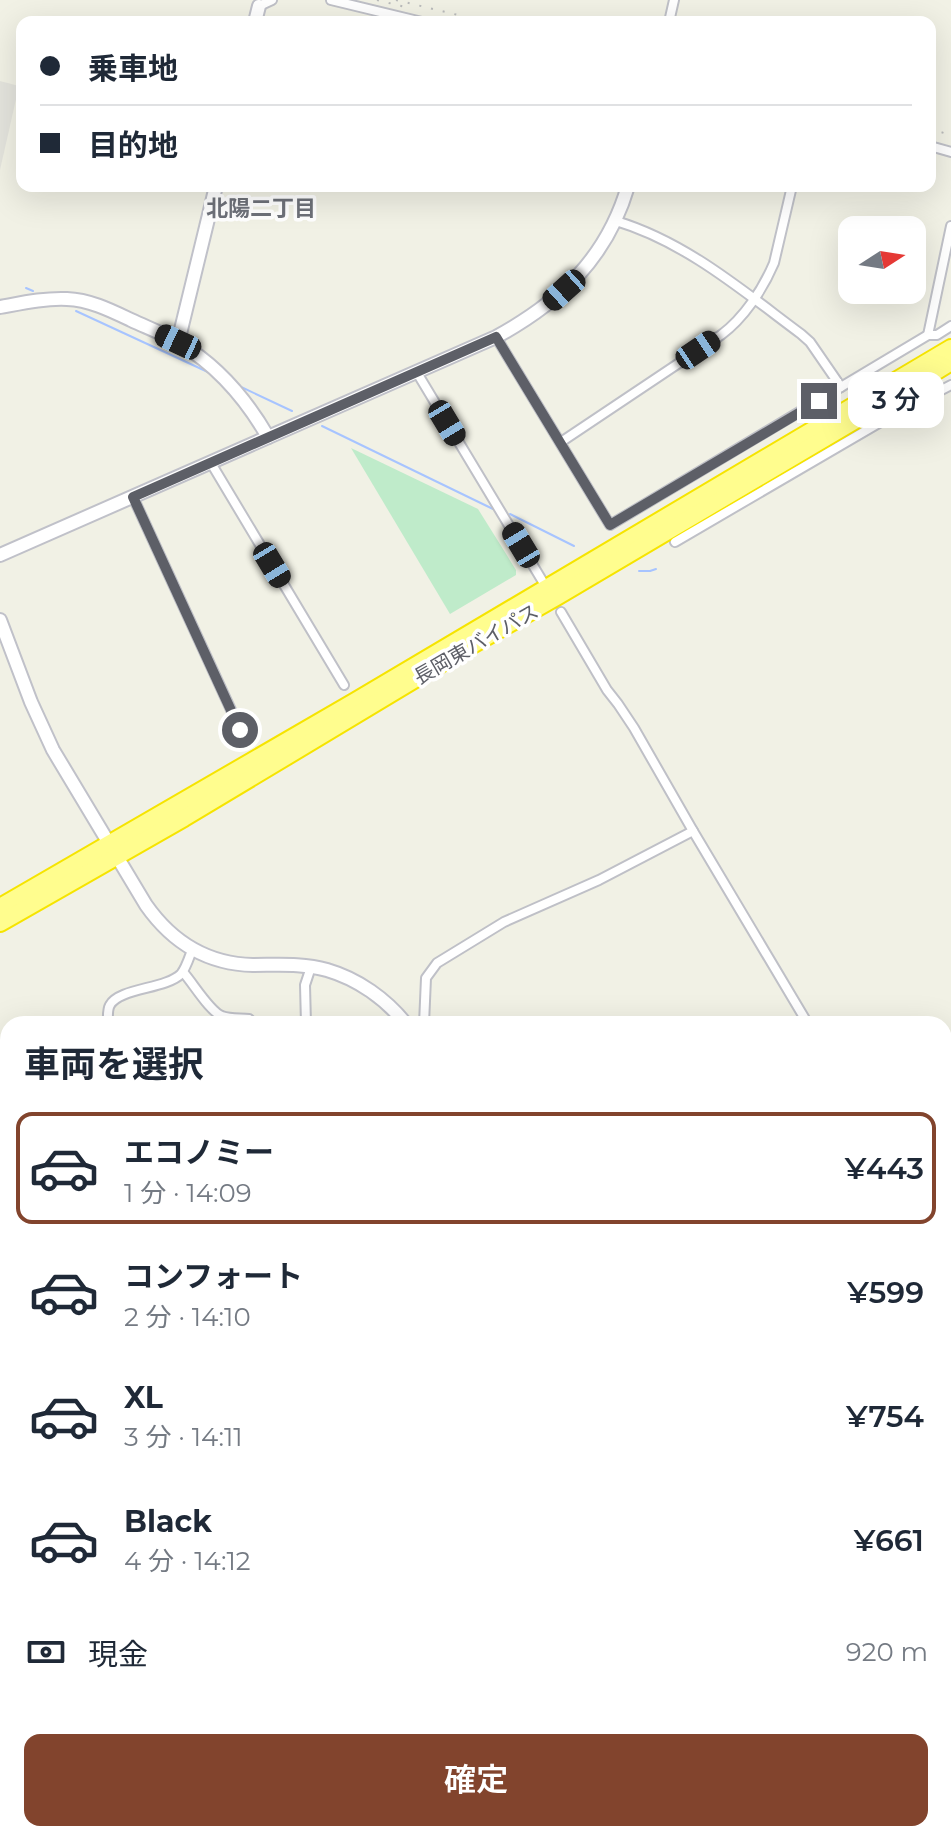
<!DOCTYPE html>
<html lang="ja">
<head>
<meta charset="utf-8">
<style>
	:root { --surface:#fff; --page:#f2f2f3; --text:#1f2937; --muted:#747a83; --line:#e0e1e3; --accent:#82442d }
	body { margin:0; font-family:Montserrat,"Noto Sans JP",sans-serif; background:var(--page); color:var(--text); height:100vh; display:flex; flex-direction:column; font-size:30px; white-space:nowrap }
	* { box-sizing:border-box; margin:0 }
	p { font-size:26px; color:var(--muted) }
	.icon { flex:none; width:44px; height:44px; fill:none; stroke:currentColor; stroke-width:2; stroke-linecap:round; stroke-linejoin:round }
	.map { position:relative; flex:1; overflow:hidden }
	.details { position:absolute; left:0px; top:1016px; width:952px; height:826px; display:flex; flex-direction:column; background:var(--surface); border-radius:24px 24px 0 0; box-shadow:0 8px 32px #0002 }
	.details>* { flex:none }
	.banner { position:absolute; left:16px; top:16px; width:920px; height:176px; border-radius:16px; box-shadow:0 8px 32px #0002; display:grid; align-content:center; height:176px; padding:0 24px; background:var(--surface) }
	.needle { width:52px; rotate:78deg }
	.fabs { position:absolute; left:838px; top:216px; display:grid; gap:16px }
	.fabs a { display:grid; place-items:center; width:88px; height:88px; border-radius:16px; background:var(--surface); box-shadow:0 8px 32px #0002; font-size:40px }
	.end { position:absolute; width:36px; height:36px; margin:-18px; border:10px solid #5d5f67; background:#fff; box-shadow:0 0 0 4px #fff }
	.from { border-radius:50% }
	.bubble { position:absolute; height:56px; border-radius:16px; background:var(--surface); box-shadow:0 8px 32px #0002; font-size:26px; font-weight:600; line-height:56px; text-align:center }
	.car { position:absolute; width:24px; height:48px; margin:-24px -12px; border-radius:10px; box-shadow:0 0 6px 2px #0007; background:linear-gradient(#222 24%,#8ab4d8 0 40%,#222 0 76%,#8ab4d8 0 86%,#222 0) }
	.banner b { display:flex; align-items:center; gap:28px; height:76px; font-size:30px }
	.banner b+b { border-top:2px solid var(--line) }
	.banner i { width:20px; height:20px; background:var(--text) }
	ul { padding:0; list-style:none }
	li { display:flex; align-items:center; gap:24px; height:112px; margin:0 16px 12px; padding:0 8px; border:4px solid transparent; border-radius:16px }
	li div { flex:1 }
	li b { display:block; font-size:30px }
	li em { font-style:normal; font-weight:600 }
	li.active { border-color:var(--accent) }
	li>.icon { width:72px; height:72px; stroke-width:1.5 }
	h2 { padding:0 24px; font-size:36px; line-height:96px }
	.pay { display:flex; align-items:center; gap:20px; height:88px; padding:0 24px; font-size:30px }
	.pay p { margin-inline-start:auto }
	.button { display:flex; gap:16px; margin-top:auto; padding:16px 24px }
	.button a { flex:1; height:92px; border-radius:16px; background:var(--accent); color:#fff; font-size:32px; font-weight:600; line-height:92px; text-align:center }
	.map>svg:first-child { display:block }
	.industrial { fill:#e4e4dd }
	.green { fill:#bfebca }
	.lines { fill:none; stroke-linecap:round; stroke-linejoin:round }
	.stream { stroke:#a7c4ff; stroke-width:2 }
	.river { stroke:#a7c4ff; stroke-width:14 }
	.street-casing { stroke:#bfc0c7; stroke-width:12 }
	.secondary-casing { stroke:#c0c1c9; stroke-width:16 }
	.highway-casing { stroke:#f6e400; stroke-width:20 }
	.street { stroke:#fff; stroke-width:8 }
	.secondary { stroke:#fff; stroke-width:12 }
	.highway { stroke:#fffd8e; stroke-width:16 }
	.rail { stroke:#babbbb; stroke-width:2; stroke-dasharray:2 10; stroke-linecap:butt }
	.route { stroke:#5d5f67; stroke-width:10 }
	.labels { text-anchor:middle; stroke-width:7; stroke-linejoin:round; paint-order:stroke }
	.street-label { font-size:20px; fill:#5d5f67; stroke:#fff }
	.neighbourhood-label { font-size:22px; font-weight:bold; fill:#6e7179; stroke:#fff }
</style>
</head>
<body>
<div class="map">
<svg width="951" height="1841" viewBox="0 0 951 1841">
	<rect width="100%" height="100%" fill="#f1f1e5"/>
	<path class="industrial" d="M0 81 19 86 0 170Z"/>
	<path class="green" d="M351 448 478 509 516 570V575L450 614Z"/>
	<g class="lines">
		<g class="stream">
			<path d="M26 288 33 291"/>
			<path d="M76 311 210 373"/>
			<path d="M237 385 292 411"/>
			<path d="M322 426 493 509"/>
			<path d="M510 514 574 546"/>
			<path d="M639 571H650L656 569"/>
			<path d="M944 1696H951"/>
		</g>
		<g class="river">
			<path d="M0 1757 8 1770"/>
			<path d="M51 1834 56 1841"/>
		</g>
		<defs>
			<g id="street">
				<path d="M331 0 422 22"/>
				<path d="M259 6 272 0"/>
				<path d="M669 22 674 0"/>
				<path d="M930 146 951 152"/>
				<path d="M616 221C686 242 743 291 801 334L810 342 841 387"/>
				<path d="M928 335 951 226"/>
				<path d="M496 337 610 525 928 335H937L951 326"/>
				<path d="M416 371 543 582"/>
				<path d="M561 442 721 335C744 318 763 289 774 263L792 186"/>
				<path d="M211 463 344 685"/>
				<path d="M133 497 243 736"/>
				<path d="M675 542 884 420 951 385"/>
				<path d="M561 612 607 690 618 704 634 728 693 831 808 1024"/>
				<path d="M183 972C193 983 210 1012 222 1016 230 1019 241 1018 249 1019L254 1024"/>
				<path d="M108 1024C108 1018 107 1010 110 1005 119 988 166 989 181 974 186 968 189 958 192 950"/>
				<path d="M306 1024 305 985 311 967"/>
				<path d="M424 1024 426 978 437 963 504 922 599 880 693 831"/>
				<path d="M944 1253 951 1265"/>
				<path d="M233 1841 236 1834"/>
			</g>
			<g id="secondary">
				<path d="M255 22 259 6"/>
				<path d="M0 307C22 303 44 298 67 299 90 300 110 310 131 320 148 328 165 334 181 344 219 367 246 399 268 437"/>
				<path d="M178 342 216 186"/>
				<path d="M0 555 496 337C560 302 607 258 628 186"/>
				<path d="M0 620 31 702 53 750 146 905C172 942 207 964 253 965 278 965 303 963 327 970 358 979 386 999 406 1024"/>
				<path d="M944 1330H951"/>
				<path d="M479 1834V1841"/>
			</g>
			<g id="highway">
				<path d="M0 907 354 702 951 348"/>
				<path d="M0 923 184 818 472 645 558 596 881 405 951 362"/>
			</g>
		</defs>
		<use href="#street" class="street-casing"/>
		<use href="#secondary" class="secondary-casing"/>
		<use href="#highway" class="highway-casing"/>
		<use href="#street" class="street"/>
		<use href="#secondary" class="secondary"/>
		<use href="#highway" class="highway"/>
		<g class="rail">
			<path d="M377 0 405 7"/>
			<path d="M396 0 487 22"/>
			<path d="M930 129 951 135"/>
		</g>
	</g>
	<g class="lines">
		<path class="route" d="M240 730 133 497 496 337 610 525 819 401"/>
	</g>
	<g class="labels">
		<g class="street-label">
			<text transform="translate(476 644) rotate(-30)" y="7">長岡東バイパス</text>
		</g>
		<g class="neighbourhood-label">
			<text x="261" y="216">北陽二丁目</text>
		</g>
	</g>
</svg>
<div class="fabs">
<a><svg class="needle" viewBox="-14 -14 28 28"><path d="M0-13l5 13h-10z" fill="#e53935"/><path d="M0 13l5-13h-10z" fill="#747a83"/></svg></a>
</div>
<i class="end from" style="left:240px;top:730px"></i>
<i class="end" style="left:819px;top:401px"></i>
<div class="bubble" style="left:848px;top:372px;width:96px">3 分</div>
<i class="car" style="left:564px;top:290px;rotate:228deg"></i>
<i class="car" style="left:178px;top:342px;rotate:295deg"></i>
<i class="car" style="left:698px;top:350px;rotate:56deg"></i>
<i class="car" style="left:447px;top:423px;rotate:149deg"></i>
<i class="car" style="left:521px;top:545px;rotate:329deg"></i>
<i class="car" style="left:272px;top:565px;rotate:149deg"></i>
<div class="banner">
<b><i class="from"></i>乗車地</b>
<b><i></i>目的地</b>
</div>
<section class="details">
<h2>車両を選択</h2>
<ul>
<li class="active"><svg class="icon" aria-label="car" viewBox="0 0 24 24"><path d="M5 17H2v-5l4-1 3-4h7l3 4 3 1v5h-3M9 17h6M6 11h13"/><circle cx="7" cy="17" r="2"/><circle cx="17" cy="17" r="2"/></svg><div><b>エコノミー</b><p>1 分 · 14:09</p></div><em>¥443</em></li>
<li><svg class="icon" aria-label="car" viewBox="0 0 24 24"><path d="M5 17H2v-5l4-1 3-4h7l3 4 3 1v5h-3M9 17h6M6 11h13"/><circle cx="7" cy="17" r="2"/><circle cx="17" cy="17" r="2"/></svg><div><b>コンフォート</b><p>2 分 · 14:10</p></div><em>¥599</em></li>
<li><svg class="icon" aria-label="car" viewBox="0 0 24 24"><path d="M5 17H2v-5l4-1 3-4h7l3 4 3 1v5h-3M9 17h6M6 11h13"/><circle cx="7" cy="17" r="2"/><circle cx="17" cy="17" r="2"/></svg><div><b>XL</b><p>3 分 · 14:11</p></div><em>¥754</em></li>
<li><svg class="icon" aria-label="car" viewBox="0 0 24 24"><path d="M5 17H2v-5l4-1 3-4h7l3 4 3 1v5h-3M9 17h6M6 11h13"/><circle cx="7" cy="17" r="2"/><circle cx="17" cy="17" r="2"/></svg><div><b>Black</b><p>4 分 · 14:12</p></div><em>¥661</em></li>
</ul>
<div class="pay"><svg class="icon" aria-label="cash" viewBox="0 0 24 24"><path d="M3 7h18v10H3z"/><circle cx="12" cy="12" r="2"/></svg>現金<p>920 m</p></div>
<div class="button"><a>確定</a></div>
</section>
</div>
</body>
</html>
